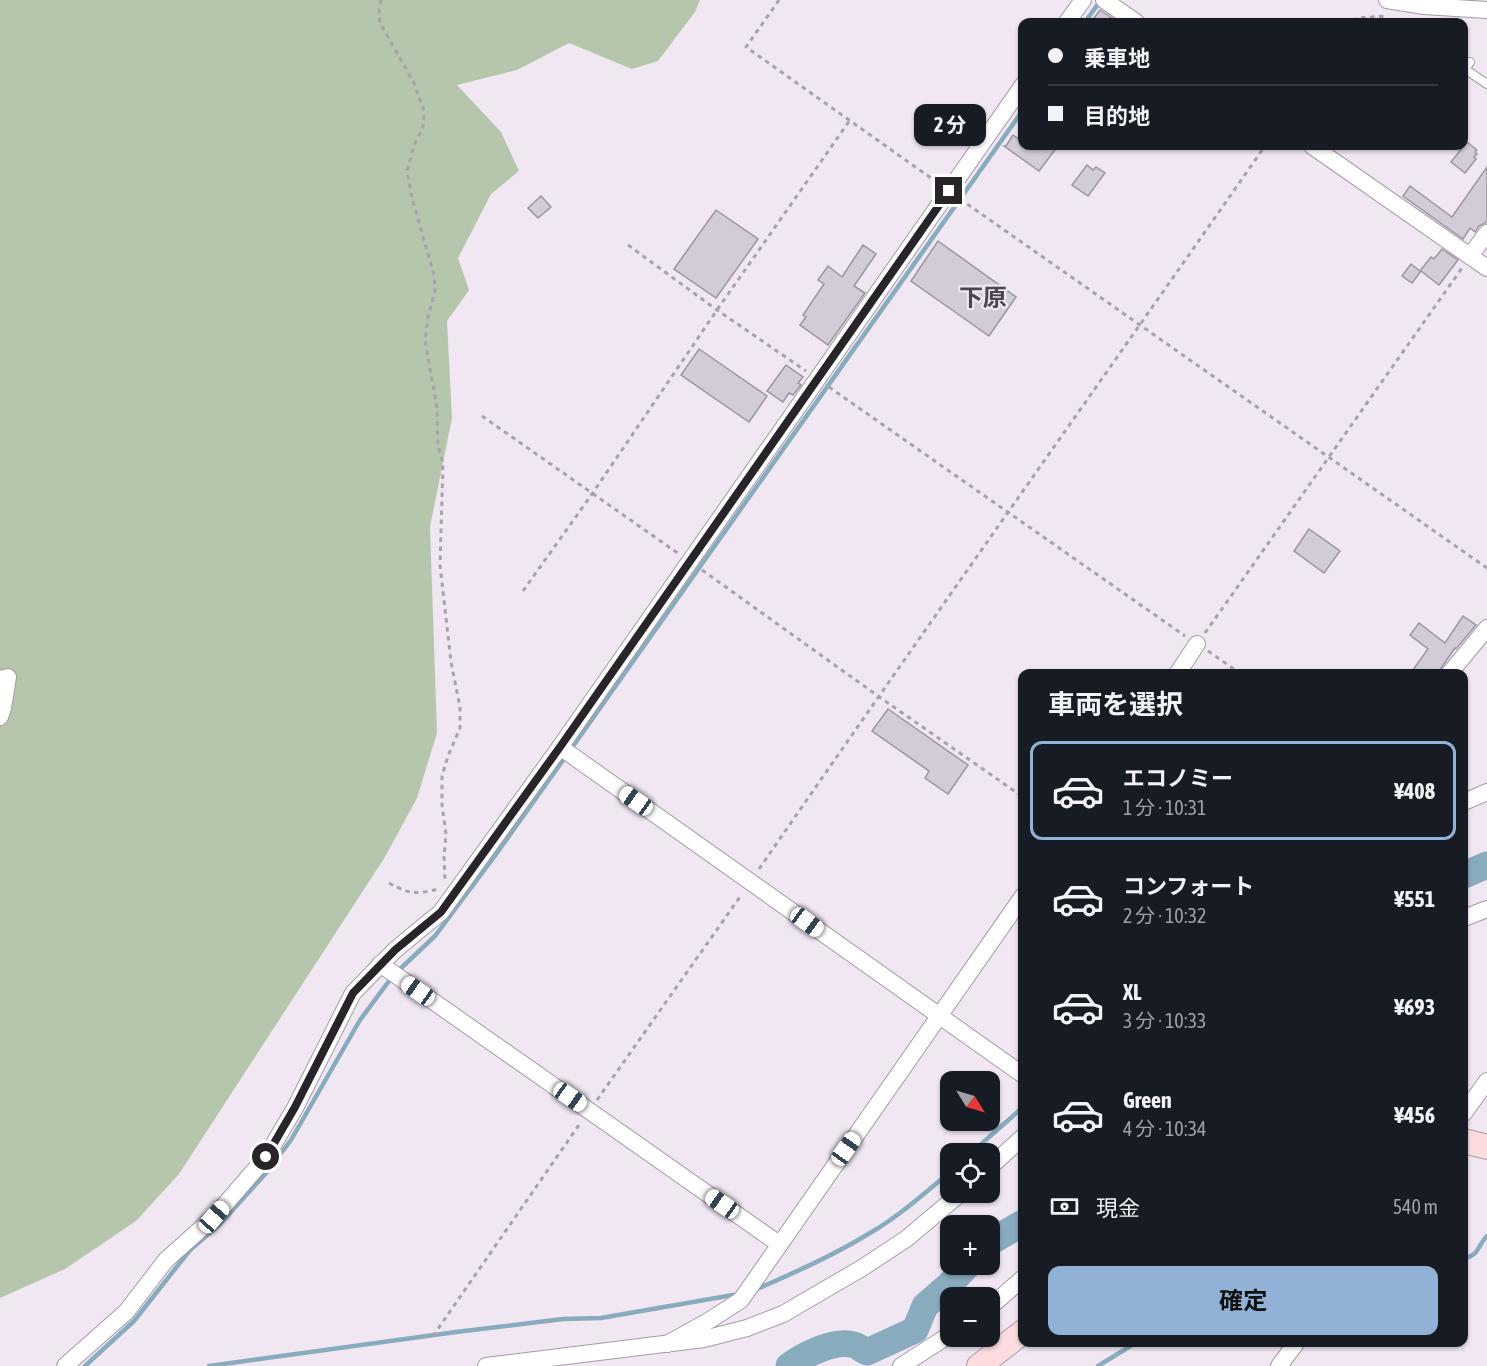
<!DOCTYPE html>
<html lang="ja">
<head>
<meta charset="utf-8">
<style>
	:root { --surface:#171b24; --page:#20242c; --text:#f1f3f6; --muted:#9ea1a6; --line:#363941; --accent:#92b1d7 }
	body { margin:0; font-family:"Asap Condensed","Noto Sans JP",sans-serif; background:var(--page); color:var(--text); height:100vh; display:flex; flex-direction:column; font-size:22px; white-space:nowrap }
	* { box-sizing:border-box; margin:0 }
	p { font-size:20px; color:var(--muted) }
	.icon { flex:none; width:33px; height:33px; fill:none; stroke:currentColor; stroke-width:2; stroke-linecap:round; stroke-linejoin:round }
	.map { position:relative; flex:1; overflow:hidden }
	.details { position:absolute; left:1018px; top:669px; width:450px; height:678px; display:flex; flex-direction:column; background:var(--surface); border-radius:12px; box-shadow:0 2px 4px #0004 }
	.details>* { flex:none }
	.hud { position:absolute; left:1018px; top:18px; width:450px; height:132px; border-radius:12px; box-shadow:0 2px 4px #0004; display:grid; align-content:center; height:132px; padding:0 30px; background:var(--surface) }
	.needle { width:39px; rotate:127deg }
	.tools { position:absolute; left:940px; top:1071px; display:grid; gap:12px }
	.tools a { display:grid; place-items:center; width:60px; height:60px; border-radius:12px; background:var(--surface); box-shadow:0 2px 4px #0004; font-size:30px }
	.end { position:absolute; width:27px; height:27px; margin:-14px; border:8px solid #282429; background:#fff; box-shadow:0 0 0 3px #fff }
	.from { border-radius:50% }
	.bubble { position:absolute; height:42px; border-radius:12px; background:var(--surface); box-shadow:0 2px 4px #0004; font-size:20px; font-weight:700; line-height:42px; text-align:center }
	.car { position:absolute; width:18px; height:36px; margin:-18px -9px; border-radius:8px; box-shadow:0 0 4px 2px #0007; background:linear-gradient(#fff 24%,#345 0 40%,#fff 0 76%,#345 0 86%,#fff 0) }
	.hud b { display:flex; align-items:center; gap:21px; height:57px; font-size:22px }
	.hud b+b { border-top:2px solid var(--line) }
	.hud i { width:15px; height:15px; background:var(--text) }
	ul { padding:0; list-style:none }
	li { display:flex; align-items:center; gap:18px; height:99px; margin:0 12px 9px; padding:0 18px; border:3px solid transparent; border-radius:12px }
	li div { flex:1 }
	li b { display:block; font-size:22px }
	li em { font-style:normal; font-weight:700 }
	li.current { border-color:var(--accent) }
	li>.icon { width:54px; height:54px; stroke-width:1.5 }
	h2 { padding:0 30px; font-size:27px; line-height:72px }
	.pay { display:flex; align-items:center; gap:15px; height:66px; padding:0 30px; font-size:22px }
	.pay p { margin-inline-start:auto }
	.primary-button { display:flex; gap:12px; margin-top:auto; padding:12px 30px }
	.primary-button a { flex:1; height:69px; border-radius:12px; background:var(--accent); color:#111; font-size:24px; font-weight:700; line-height:69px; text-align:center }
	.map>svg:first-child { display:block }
	.green { fill:#b6c6ad }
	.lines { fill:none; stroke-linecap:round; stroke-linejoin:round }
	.stream { stroke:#89abbe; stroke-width:4.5 }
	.river { stroke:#89abbe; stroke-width:27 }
	.building { fill:#d2cbd8; stroke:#9c95a1; stroke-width:1.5 }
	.lane-casing { stroke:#a49ba7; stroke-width:10 }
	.street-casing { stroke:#a49ba7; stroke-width:18 }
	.secondary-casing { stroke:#a49ba7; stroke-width:26 }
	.path { stroke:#a9a1ab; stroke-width:3; stroke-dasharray:4.5 4.5; stroke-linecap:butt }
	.lane { stroke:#fff; stroke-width:8 }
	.street { stroke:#fff; stroke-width:16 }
	.secondary { stroke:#fddce0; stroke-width:24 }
	.route { stroke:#282429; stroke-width:8 }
	.labels { text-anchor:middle; stroke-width:4.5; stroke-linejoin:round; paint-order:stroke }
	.quarter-label { font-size:24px; font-weight:bold; fill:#4c444e; stroke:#f0e7f3 }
</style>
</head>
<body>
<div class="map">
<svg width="1487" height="1366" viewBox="0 0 1487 1366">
	<rect width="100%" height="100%" fill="#f0e7f3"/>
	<path class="green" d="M0 0H700L695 12 658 61 632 69 569 43 517 70 457 85 501 132 519 171 491 194 458 258 469 290 447 321 452 418 430 527 437 733 417 798 385 857 179 1174 136 1221 65 1269 0 1298Z"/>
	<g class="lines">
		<g class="stream">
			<path d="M1085 22 1101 0"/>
			<path d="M571 749 1023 110"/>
			<path d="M398 971 435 936 494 857 566 756"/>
			<path d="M970 1154 1023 1107"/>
			<path d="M1464 1258C1478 1257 1478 1245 1487 1236"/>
			<path d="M757 1289C796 1272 834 1255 870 1233 899 1216 925 1193 951 1171"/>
			<path d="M85 1366 134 1321 190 1250 219 1225 267 1172 291 1140 360 1020 392 977"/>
			<path d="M209 1366 456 1332 563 1319 601 1318 733 1295"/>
			<path d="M1098 1366 1137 1342"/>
		</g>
		<g class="river">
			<path d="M1464 875 1487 865"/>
			<path d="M990 1242 1023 1223"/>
			<path d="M789 1366C804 1355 835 1339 854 1345 858 1346 863 1350 867 1352L915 1330 925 1306 949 1285 969 1264"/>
		</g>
	</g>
	<g class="building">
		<path d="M1100 10 1118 22H1091Z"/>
		<path d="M1013 135 1023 142V146H1058L1039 171 1004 146H1006Z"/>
		<path d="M1467 142 1477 150 1475 152 1477 154 1474 157 1476 159 1465 173 1451 162Z"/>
		<path d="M1087 165 1093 170 1096 167 1105 173 1088 196 1072 185Z"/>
		<path d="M1487 167V222L1479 226 1475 232 1470 228 1463 239 1403 196 1410 186 1452 217Z"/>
		<path d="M541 196 551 207 538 218 528 208Z"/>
		<path d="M716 210 758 239 716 298 674 269Z"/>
		<path d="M938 241 1016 297 989 336 911 281Z"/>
		<path d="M863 245 876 254 854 286 865 293 828 345 800 325 806 317 803 315 824 284 818 280 828 266 842 277Z"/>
		<path d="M1442 249 1458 260 1439 285 1421 271 1412 283 1402 276 1411 264 1420 271 1431 257 1434 259Z"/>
		<path d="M699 349 767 396 749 422 681 375Z"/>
		<path d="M786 365 803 377 798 383 801 385 793 395 789 393 783 402 767 391Z"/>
		<path d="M1309 529 1340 551 1324 573 1294 551Z"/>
		<path d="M1463 616 1476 625 1456 649 1455 648 1437 674H1410L1428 649 1410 635 1419 623 1445 643Z"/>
		<path d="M888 709 968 765 948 794 925 778 929 771 872 731Z"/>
	</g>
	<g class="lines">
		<defs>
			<path id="lane" d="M1470 62 1465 69 1487 84"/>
			<g id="street">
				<path d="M1104 0 1136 22"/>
				<path d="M1387 0 1424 6 1487 10"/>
				<path d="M1067 22 1083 0"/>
				<path d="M1312 146 1487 268"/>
				<path d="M1470 256 1487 233"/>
				<path d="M1177 674 1197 644"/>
				<path d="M1449 674 1487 628"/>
				<path d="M0 679 8 677 3 708 0 717"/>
				<path d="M560 747 1023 1075"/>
				<path d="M1464 802 1487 792"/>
				<path d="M1464 918 1487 909"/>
				<path d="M380 964 779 1244"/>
				<path d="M1464 1113 1487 1081"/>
				<path d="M990 1167 1023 1137"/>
				<path d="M990 1307 1023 1278"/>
				<path d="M667 1344 710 1320 741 1300 1023 896"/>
				<path d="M65 1366 126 1312 166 1260 214 1217 266 1157 295 1108 353 993 395 950 441 912 560 747 1023 85"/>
				<path d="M486 1366 704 1339 747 1328 783 1314 862 1268 906 1239 962 1192"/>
				<path d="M901 1366 951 1334"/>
				<path d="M1279 1366 1297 1342"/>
			</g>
			<g id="secondary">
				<path d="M1464 1141 1487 1147"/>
				<path d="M979 1366 1023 1332"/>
			</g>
		</defs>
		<use href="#lane" class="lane-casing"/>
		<use href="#street" class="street-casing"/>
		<use href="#secondary" class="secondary-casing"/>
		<g class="path">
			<path d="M381 0 379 9 380 23 414 83 424 111 423 127 414 146 407 171 412 198 434 275 435 291 428 317 425 340 437 408 438 446 443 463 440 565 451 662 460 707V728L448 756 442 776V805L446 834 444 856 445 881"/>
			<path d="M779 0 746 47 938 183"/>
			<path d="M1354 22 1357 18 1387 16"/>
			<path d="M960 199 1487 568"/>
			<path d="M628 245 717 310 806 371"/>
			<path d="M829 387 1185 636"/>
			<path d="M482 416 679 554"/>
			<path d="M702 570 878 696 1023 797"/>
			<path d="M523 591 592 494 717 310 850 120"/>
			<path d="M1205 633 1462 268"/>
			<path d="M1208 651 1241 674"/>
			<path d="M759 869C926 627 1097 387 1265 146"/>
			<path d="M389 883C411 895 416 894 439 889"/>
			<path d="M597 1100 742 894"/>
			<path d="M433 1336 581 1122"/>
		</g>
		<use href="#lane" class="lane"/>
		<use href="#street" class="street"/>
		<use href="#secondary" class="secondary"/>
	</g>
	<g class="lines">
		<path class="route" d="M266 1157 295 1107 353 993 395 950 441 912 560 747 949 191"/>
	</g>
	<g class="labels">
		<g class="quarter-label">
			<text x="983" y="306">下原</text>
		</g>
	</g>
</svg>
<div class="tools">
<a><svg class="needle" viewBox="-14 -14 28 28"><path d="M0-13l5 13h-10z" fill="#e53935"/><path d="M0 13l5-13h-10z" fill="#9ea1a6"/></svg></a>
<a><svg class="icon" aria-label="locate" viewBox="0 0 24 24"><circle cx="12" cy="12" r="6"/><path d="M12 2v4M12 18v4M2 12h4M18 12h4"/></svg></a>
<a>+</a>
<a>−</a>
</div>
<i class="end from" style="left:266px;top:1157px"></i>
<i class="end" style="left:949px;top:191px"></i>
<div class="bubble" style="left:914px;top:104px;width:72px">2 分</div>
<i class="car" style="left:636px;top:801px;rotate:305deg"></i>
<i class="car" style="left:807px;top:922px;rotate:126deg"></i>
<i class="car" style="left:418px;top:991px;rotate:305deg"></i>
<i class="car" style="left:570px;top:1097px;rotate:125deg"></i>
<i class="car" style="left:846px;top:1149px;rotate:35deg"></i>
<i class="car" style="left:722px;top:1204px;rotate:305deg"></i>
<i class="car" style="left:214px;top:1217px;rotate:41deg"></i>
<div class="hud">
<b><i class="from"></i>乗車地</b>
<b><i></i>目的地</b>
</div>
<section class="details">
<h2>車両を選択</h2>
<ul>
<li class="current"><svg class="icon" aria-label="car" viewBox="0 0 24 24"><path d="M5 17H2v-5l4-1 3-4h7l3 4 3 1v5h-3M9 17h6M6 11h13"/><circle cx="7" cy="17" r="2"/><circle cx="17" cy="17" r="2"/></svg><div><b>エコノミー</b><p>1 分 · 10:31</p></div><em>¥408</em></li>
<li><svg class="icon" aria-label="car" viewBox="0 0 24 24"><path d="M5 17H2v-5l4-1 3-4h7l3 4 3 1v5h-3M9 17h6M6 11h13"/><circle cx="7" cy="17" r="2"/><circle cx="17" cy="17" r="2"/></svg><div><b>コンフォート</b><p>2 分 · 10:32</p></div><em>¥551</em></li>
<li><svg class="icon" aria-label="car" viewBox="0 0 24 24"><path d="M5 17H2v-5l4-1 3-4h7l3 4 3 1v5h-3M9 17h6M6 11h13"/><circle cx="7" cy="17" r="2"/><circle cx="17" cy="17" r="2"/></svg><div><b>XL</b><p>3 分 · 10:33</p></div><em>¥693</em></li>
<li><svg class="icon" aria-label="car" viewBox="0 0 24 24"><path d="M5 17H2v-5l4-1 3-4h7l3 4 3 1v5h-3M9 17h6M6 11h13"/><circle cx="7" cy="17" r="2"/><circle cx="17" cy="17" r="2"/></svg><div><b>Green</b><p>4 分 · 10:34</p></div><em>¥456</em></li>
</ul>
<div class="pay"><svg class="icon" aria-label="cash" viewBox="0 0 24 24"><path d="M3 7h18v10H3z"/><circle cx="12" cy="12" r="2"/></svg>現金<p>540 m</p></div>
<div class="primary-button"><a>確定</a></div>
</section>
</div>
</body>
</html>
